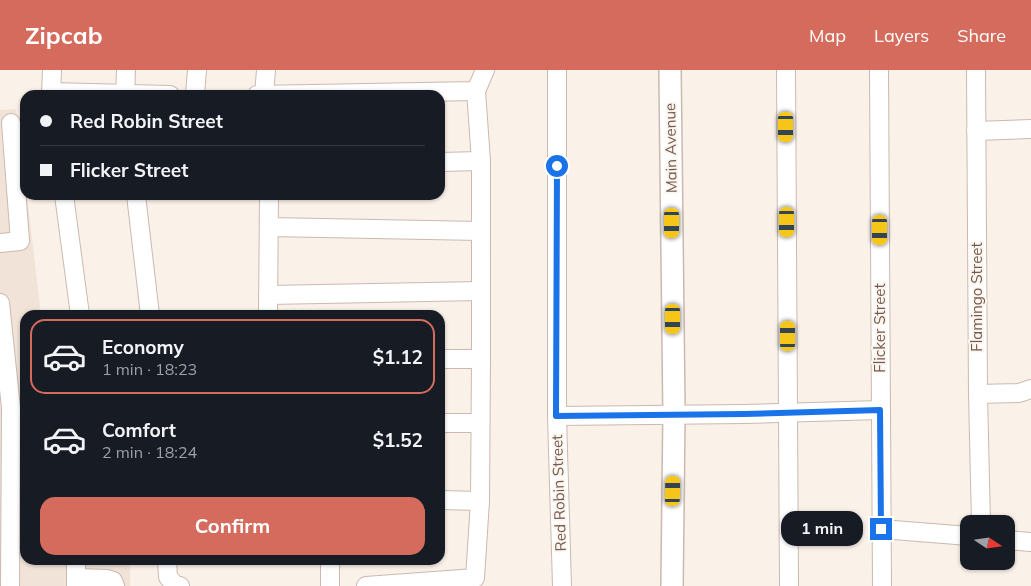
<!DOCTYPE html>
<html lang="en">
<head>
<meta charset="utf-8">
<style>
	:root { --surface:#171b24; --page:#20242c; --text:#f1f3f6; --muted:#9ea1a6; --line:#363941; --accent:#d46b5d }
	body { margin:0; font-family:Mulish,sans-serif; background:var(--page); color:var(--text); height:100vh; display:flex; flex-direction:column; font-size:19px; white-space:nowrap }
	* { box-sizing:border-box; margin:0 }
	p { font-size:16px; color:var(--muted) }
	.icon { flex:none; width:28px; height:28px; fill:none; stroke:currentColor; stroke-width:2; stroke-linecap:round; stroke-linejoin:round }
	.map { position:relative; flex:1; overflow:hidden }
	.sheet { position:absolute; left:20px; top:240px; width:425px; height:255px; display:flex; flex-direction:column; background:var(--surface); border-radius:15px; box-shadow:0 1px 4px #0004 }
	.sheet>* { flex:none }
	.guide { position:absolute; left:20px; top:20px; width:425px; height:110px; border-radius:15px; box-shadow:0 1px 4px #0004; display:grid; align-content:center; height:110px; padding:0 20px; background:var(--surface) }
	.needle { width:32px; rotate:103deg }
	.buttons { position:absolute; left:960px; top:445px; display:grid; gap:10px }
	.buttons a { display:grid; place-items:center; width:55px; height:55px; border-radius:10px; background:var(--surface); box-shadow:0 1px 4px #0004; font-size:25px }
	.end { position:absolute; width:22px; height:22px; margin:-11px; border:6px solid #1a73e8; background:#fff; box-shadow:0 0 0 2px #fff }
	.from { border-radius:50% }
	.bubble { position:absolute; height:35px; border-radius:15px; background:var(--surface); box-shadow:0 1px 4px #0004; font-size:16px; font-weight:700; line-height:35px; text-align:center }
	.car { position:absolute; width:15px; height:30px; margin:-15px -8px; border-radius:6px; box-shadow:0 0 4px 1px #0007; background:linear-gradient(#f5c518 24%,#345 0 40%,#f5c518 0 76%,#345 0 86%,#f5c518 0) }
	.guide b { display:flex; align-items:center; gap:18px; height:48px; font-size:19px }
	.guide b+b { border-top:1px solid var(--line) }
	.guide i { width:12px; height:12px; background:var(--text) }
	ul { padding:9px 0 0; list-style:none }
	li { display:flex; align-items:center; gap:15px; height:75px; margin:0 10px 8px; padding:0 10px; border:2px solid transparent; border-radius:15px }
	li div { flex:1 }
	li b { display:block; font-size:19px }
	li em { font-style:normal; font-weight:700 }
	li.on { border-color:var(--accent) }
	li>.icon { width:45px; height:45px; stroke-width:1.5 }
	.action { display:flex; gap:10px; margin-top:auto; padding:10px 20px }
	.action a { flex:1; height:58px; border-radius:15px; background:var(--accent); color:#fff; font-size:20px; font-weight:700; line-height:58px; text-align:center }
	header { display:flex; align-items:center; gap:30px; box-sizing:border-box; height:70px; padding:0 25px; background:var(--accent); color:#fff }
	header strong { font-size:24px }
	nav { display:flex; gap:28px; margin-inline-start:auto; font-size:18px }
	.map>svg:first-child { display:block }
	.residential { fill:#f1e3d8 }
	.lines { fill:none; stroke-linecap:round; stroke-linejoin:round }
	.minor-casing { stroke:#cbb9b0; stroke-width:20 }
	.tertiary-casing { stroke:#cbb9b0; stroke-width:24 }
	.minor { stroke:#fff; stroke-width:18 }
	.tertiary { stroke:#fff; stroke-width:21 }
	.route { stroke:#1a73e8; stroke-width:6 }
	.labels { text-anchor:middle; stroke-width:4; stroke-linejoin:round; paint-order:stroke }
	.street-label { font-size:15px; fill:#715850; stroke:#fdf6ef }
</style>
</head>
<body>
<header>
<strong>Zipcab</strong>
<nav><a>Map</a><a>Layers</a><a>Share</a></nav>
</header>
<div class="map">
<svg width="1031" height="516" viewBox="0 0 1031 516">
	<rect width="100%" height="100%" fill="#faf1e9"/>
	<path class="residential" d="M16 39 25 111V125H27L41 245H25V490H130V516H0V40Z"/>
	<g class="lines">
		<defs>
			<g id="minor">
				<path d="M557 0V346L562 516"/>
				<path d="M786 0 789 516"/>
				<path d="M879 0 882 516"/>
				<path d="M976 0 978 324 981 454"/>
				<path d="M51 22 170 25"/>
				<path d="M51 25 52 0"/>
				<path d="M125 25 126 0"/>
				<path d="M195 25 197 0"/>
				<path d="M257 25 476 21 485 0"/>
				<path d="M264 25 266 0"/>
				<path d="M976 61 1031 59"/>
				<path d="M440 92 481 91"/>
				<path d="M64 125 80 245"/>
				<path d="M136 125 150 245"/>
				<path d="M269 157 480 161"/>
				<path d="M0 173 20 171 11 53"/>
				<path d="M268 225 480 221"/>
				<path d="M0 233 11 338 10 516"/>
				<path d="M268 245 269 125"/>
				<path d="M440 289H481"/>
				<path d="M978 324 1019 323 1031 319"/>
				<path d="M557 346 744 344 880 340"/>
				<path d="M440 353H480"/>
				<path d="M440 430 480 431"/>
				<path d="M881 459 969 466"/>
				<path d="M1006 470 1030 472"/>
				<path d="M76 490V516"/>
				<path d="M167 490 168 507 175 515 180 516"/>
				<path d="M330 490V516"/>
				<path d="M76 508 107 509 113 511 115 516"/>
				<path d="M366 516 475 508 480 431 481 289V91L476 21"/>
			</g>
			<path id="tertiary" d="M670 0 674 344 672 516"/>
		</defs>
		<use href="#minor" class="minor-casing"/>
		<use href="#tertiary" class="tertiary-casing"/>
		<use href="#minor" class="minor"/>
		<use href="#tertiary" class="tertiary"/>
	</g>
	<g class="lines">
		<path class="route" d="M557 96 556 346 744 344 880 340 881 459"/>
	</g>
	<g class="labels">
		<g class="street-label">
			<text transform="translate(671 78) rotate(-91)" y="5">Main Avenue</text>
			<text transform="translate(977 227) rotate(-90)" y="5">Flamingo Street</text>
			<text transform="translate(880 258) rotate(-90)" y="5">Flicker Street</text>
			<text transform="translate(559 423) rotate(-92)" y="5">Red Robin Street</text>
		</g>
	</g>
</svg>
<div class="buttons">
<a><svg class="needle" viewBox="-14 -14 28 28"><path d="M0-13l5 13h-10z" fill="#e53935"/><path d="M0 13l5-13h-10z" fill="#9ea1a6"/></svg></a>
</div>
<i class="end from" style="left:557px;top:96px"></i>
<i class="end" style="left:881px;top:459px"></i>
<div class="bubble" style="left:781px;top:441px;width:82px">1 min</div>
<i class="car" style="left:786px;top:57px;rotate:180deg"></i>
<i class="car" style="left:787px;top:152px;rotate:180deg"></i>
<i class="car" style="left:672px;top:153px;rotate:180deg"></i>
<i class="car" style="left:880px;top:160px;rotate:180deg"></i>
<i class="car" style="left:673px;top:249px;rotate:180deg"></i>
<i class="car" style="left:788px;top:266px;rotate:0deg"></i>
<i class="car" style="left:673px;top:421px;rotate:1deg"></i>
<div class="guide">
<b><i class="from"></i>Red Robin Street</b>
<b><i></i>Flicker Street</b>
</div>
<section class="sheet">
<ul>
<li class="on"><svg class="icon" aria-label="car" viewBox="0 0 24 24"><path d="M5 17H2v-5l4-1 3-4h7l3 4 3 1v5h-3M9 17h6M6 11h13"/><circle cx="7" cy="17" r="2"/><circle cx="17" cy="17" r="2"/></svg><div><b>Economy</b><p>1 min · 18:23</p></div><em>$1.12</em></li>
<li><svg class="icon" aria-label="car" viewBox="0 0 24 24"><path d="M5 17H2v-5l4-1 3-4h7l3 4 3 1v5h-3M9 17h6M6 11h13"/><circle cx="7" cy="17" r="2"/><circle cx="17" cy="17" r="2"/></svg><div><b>Comfort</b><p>2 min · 18:24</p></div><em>$1.52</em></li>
</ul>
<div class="action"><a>Confirm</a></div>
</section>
</div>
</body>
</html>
